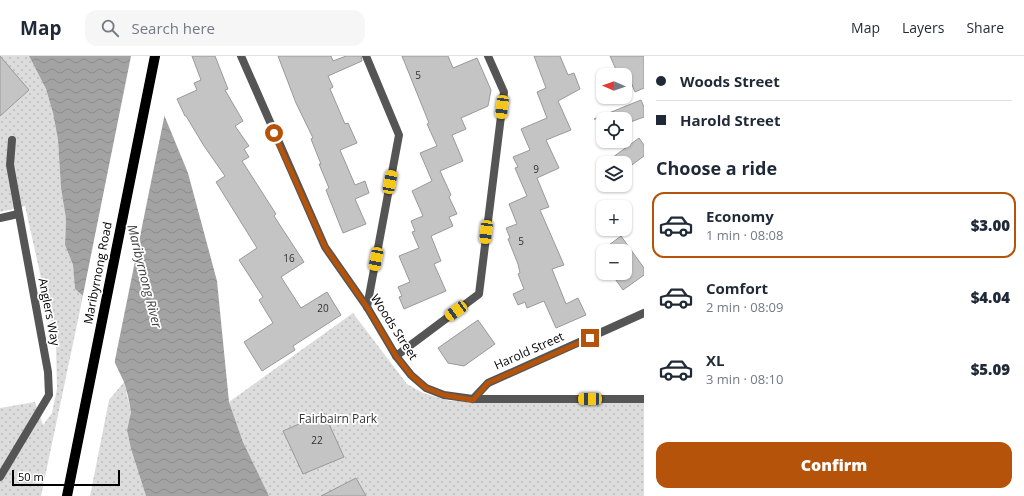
<!DOCTYPE html>
<html lang="en">
<head>
<meta charset="utf-8">
<style>
	:root { --surface:#fff; --page:#f6f6f7; --text:#1f2937; --muted:#747a83; --line:#e0e1e3; --accent:#b45309 }
	body { margin:0; font-family:"Open Sans",sans-serif; background:var(--page); color:var(--text); height:100vh; display:flex; flex-direction:column; font-size:15px; white-space:nowrap }
	* { box-sizing:border-box; margin:0 }
	p { font-size:13px; color:var(--muted) }
	.icon { flex:none; width:22px; height:22px; fill:none; stroke:currentColor; stroke-width:2; stroke-linecap:round; stroke-linejoin:round }
	.map { position:relative; flex:1; overflow:hidden }
	.details { display:flex; flex-direction:column; background:var(--surface); width:380px }
	.details>* { flex:none }
	.banner { display:grid; align-content:center; height:88px; padding:0 12px; background:var(--surface) }
	.needle { width:26px; rotate:272deg }
	.fabs { position:absolute; left:596px; top:12px; display:grid; gap:8px }
	.fabs a { display:grid; place-items:center; width:36px; height:36px; border-radius:8px; background:var(--surface); box-shadow:0 1px 3px #0004; font-size:20px }
	.scale { position:absolute; left:12px; bottom:10px; width:108px; box-sizing:border-box; padding-left:4px; border:2px solid #000; border-top:0; font-size:11px; line-height:14px; white-space:nowrap; color:#000; -webkit-text-stroke:3px #fff; paint-order:stroke }
	.end { position:absolute; width:18px; height:18px; margin:-9px; border:5px solid #b45309; background:#fff; box-shadow:0 0 0 2px #fff }
	.from { border-radius:50% }
	.car { position:absolute; width:12px; height:24px; margin:-12px -6px; border-radius:5px; box-shadow:0 0 3px 1px #0007; background:linear-gradient(#f5c518 24%,#345 0 40%,#f5c518 0 76%,#345 0 86%,#f5c518 0) }
	.banner b { display:flex; align-items:center; gap:14px; height:38px; font-size:15px }
	.banner b+b { border-top:1px solid var(--line) }
	.banner i { width:10px; height:10px; background:var(--text) }
	ul { padding:0; list-style:none }
	li { display:flex; align-items:center; gap:12px; height:66px; margin:0 8px 6px; padding:0 4px; border:2px solid transparent; border-radius:12px }
	li div { flex:1 }
	li b { display:block; font-size:15px }
	li em { font-style:normal; font-weight:800 }
	li.current { border-color:var(--accent) }
	li>.icon { width:36px; height:36px; stroke-width:1.5 }
	h2 { padding:0 12px; font-size:18px; line-height:48px }
	.button { display:flex; gap:8px; margin-top:auto; padding:8px 12px }
	.button a { flex:1; height:46px; border-radius:12px; background:var(--accent); color:#fff; font-size:16px; font-weight:800; line-height:46px; text-align:center }
	header { display:flex; align-items:center; gap:24px; box-sizing:border-box; height:56px; padding:0 20px; background:var(--surface); border-bottom:1px solid var(--line) }
	header strong { font-size:19px }
	nav { display:flex; gap:22px; margin-inline-start:auto; font-size:14px }
	.search { width:280px; height:36px; background:var(--page); display:flex; align-items:center; gap:10px; box-sizing:border-box; padding:0 14px; border-radius:12px; color:var(--muted); font-size:15px }
	main { display:flex; flex:1; min-height:0 }
	.map>svg:first-child { display:block }
	.park { fill:url(#park-dots) }
	.water { fill:url(#water-waves) }
	.pier { fill:#fff }
	.building { fill:#c4c4c4; stroke:#999 }
	.lines { fill:none; stroke-linecap:round; stroke-linejoin:round }
	.street { stroke:#555; stroke-width:8 }
	.primary { stroke:#000; stroke-width:10 }
	.tram { stroke:#000; stroke-width:1 }
	.route { stroke:#b45309; stroke-width:5 }
	.labels { text-anchor:middle; stroke-width:3.5; stroke-linejoin:round; paint-order:stroke }
	.number-label { font-size:10px; fill:#313131 }
	.street-label { font-size:12px; fill:#000; stroke:#fff }
	.park-label { font-size:12px; fill:#333; stroke:#fff }
	.water-label { font-size:13px; font-style:italic; fill:#444; stroke:#fff }
</style>
</head>
<body>
<header>
<strong>Map</strong>
<div class="search"><svg class="icon" aria-label="search" viewBox="0 0 24 24"><circle cx="10" cy="10" r="6"/><path d="M15 15l6 6"/></svg>Search here</div>
<nav><a>Map</a><a>Layers</a><a>Share</a></nav>
</header>
<main>
<div class="map">
<svg width="644" height="440" viewBox="0 0 644 440">
	<defs>
		<pattern id="park-dots" width="8" height="8" patternUnits="userSpaceOnUse"><rect width="8" height="8" fill="#dcdcdc"/><path d="M2 2h.1M6 6h.1" fill="none" stroke="#bbb" stroke-width="1.8" stroke-linecap="round"/></pattern>
		<pattern id="water-waves" width="16" height="10" patternUnits="userSpaceOnUse"><rect width="16" height="10" fill="#a3a3a3"/><path d="M0 5q4-4 8 0t8 0" fill="none" stroke="#8b8b8b"/></pattern>
	</defs>
	<rect width="100%" height="100%" fill="#fff"/>
	<g class="park">
		<path d="M0 0H29L46 33 53 57 58 84 61 132 66 163 65 189 73 209 75 233 83 240 41 440H0V352L35 346 43 369 52 357 57 333 56 289 25 150 0 156Z"/>
		<path d="M353 257 407 328 423 337 450 345 644 344V440H269L243 386 229 346Z"/>
		<path d="M124 326 131 356 127 374 131 393 146 440H90L109 344Z"/>
	</g>
	<path class="water" d="M29 0H135L153 32 188 117 217 225 229 346 243 386 269 440H146L131 393 127 374 131 356 128 340 124 326 83 240 75 233 73 209 65 189 66 163 61 132 58 84 53 57 46 33Z"/>
	<path class="pier" d="M131 0H137L155 32 165 57 114 309 82 244Z"/>
	<g class="building">
		<path d="M0 0 29 34 0 60Z"/>
		<path d="M192 0H215L228 33 225 34 243 65 235 70 249 90 244 93 249 101 242 105 276 158 274 160 304 206 281 221 301 252 327 236 341 259 293 290 295 294 262 315 244 286 273 267 259 244 263 241 239 204 257 192 216 126 225 120 204 90 186 60H185L177 43 197 34 194 27 201 24Z"/>
		<path d="M278 0H331L333 5 346 0H361L362 5 328 20 333 31 330 33 345 68 348 67 357 87 340 94 355 129 365 125 369 137 355 143 366 168 343 177 326 134 329 132 319 108H321L311 83 313 82 296 47Z"/>
		<path d="M402 0H448L453 12 477 2 491 34 488 50 461 62 466 73 452 79 463 105 440 115 451 139 449 141 457 158 449 161 453 170 431 180 441 205 434 208 446 235 404 253 399 241 402 240 398 231 410 226 399 200 419 192 412 176 415 175 411 165 423 160 412 135 432 125 420 97 437 90 427 68 429 67Z"/>
		<path d="M534 0H560L568 19 574 17 580 33 558 45 571 74 546 84 559 112 537 122 549 151 540 154 564 209 552 213 566 248 578 242 586 259 556 272 544 245 527 252 525 246 518 249 513 238 524 233 518 218 520 217 518 208 508 183 510 182 506 172 517 168 509 148 527 140 515 112 518 111 513 101 530 94 521 73 547 62 537 36 546 32Z"/>
		<path d="M610 0H644V32L635 36 626 14 618 18Z"/>
		<path d="M641 44 644 51V61L625 68V63H594Z"/>
		<path d="M639 82 644 89V100L625 114V107H605Z"/>
		<path d="M621 180 644 212V219L623 234 611 217H625V195H601Z"/>
		<path d="M478 264 495 288 464 310 448 307 438 292Z"/>
		<path d="M324 357 344 401 303 418 283 375Z"/>
		<path d="M356 422 366 440H321Z"/>
	</g>
	<g class="lines">
		<g class="street">
			<path d="M241 0 325 191 367 251 396 300 411 319 426 332 444 339 473 343H644"/>
			<path d="M366 0 399 79 367 251"/>
			<path d="M0 162 18 158"/>
			<path d="M396 300 479 238 504 36 488 0"/>
			<path d="M473 343 488 327 644 257"/>
			<path d="M0 421 49 339 48 316 10 109 12 84"/>
		</g>
		<path class="primary" d="M67 440 155 0"/>
		<g class="tram">
			<path d="M63 440 151 0"/>
			<path d="M71 440 159 0"/>
		</g>
	</g>
	<g class="lines">
		<path class="route" d="M274 77 325 191 367 251 396 300 411 319 426 332 444 339 473 344 488 327 590 282"/>
	</g>
	<g class="labels">
		<g class="number-label">
			<text x="418" y="23">5</text>
			<text x="536" y="117">9</text>
			<text x="521" y="189">5</text>
			<text x="289" y="206">16</text>
			<text x="323" y="256">20</text>
			<text x="317" y="388">22</text>
		</g>
		<g class="street-label">
			<text transform="translate(98 217) rotate(-79)" y="4">Maribyrnong Road</text>
			<text transform="translate(49 256) rotate(79)" y="4">Anglers Way</text>
			<text transform="translate(394 271) rotate(57)" y="4">Woods Street</text>
			<text transform="translate(529 295) rotate(-24)" y="4">Harold Street</text>
		</g>
		<g class="park-label">
			<text x="338" y="367">Fairbairn Park</text>
		</g>
		<g class="water-label">
			<text transform="translate(145 220) rotate(76)" y="5">Maribyrnong River</text>
		</g>
	</g>
</svg>
<div class="fabs">
<a><svg class="needle" viewBox="-14 -14 28 28"><path d="M0-13l5 13h-10z" fill="#e53935"/><path d="M0 13l5-13h-10z" fill="#747a83"/></svg></a>
<a><svg class="icon" aria-label="locate" viewBox="0 0 24 24"><circle cx="12" cy="12" r="6"/><path d="M12 2v4M12 18v4M2 12h4M18 12h4"/></svg></a>
<a><svg class="icon" aria-label="layers" viewBox="0 0 24 24"><path d="M12 4l9 5-9 5-9-5zM3 14l9 5 9-5"/></svg></a>
<a>+</a>
<a>−</a>
</div>
<div class="scale">50 m</div>
<i class="end from" style="left:274px;top:77px"></i>
<i class="end" style="left:590px;top:282px"></i>
<i class="car" style="left:502px;top:51px;rotate:187deg"></i>
<i class="car" style="left:390px;top:126px;rotate:11deg"></i>
<i class="car" style="left:486px;top:176px;rotate:187deg"></i>
<i class="car" style="left:376px;top:203px;rotate:191deg"></i>
<i class="car" style="left:456px;top:255px;rotate:234deg"></i>
<i class="car" style="left:590px;top:343px;rotate:270deg"></i>
</div>
<section class="details">
<div class="banner">
<b><i class="from"></i>Woods Street</b>
<b><i></i>Harold Street</b>
</div>
<h2>Choose a ride</h2>
<ul>
<li class="current"><svg class="icon" aria-label="car" viewBox="0 0 24 24"><path d="M5 17H2v-5l4-1 3-4h7l3 4 3 1v5h-3M9 17h6M6 11h13"/><circle cx="7" cy="17" r="2"/><circle cx="17" cy="17" r="2"/></svg><div><b>Economy</b><p>1 min · 08:08</p></div><em>$3.00</em></li>
<li><svg class="icon" aria-label="car" viewBox="0 0 24 24"><path d="M5 17H2v-5l4-1 3-4h7l3 4 3 1v5h-3M9 17h6M6 11h13"/><circle cx="7" cy="17" r="2"/><circle cx="17" cy="17" r="2"/></svg><div><b>Comfort</b><p>2 min · 08:09</p></div><em>$4.04</em></li>
<li><svg class="icon" aria-label="car" viewBox="0 0 24 24"><path d="M5 17H2v-5l4-1 3-4h7l3 4 3 1v5h-3M9 17h6M6 11h13"/><circle cx="7" cy="17" r="2"/><circle cx="17" cy="17" r="2"/></svg><div><b>XL</b><p>3 min · 08:10</p></div><em>$5.09</em></li>
</ul>
<div class="button"><a>Confirm</a></div>
</section>
</main>
</body>
</html>
